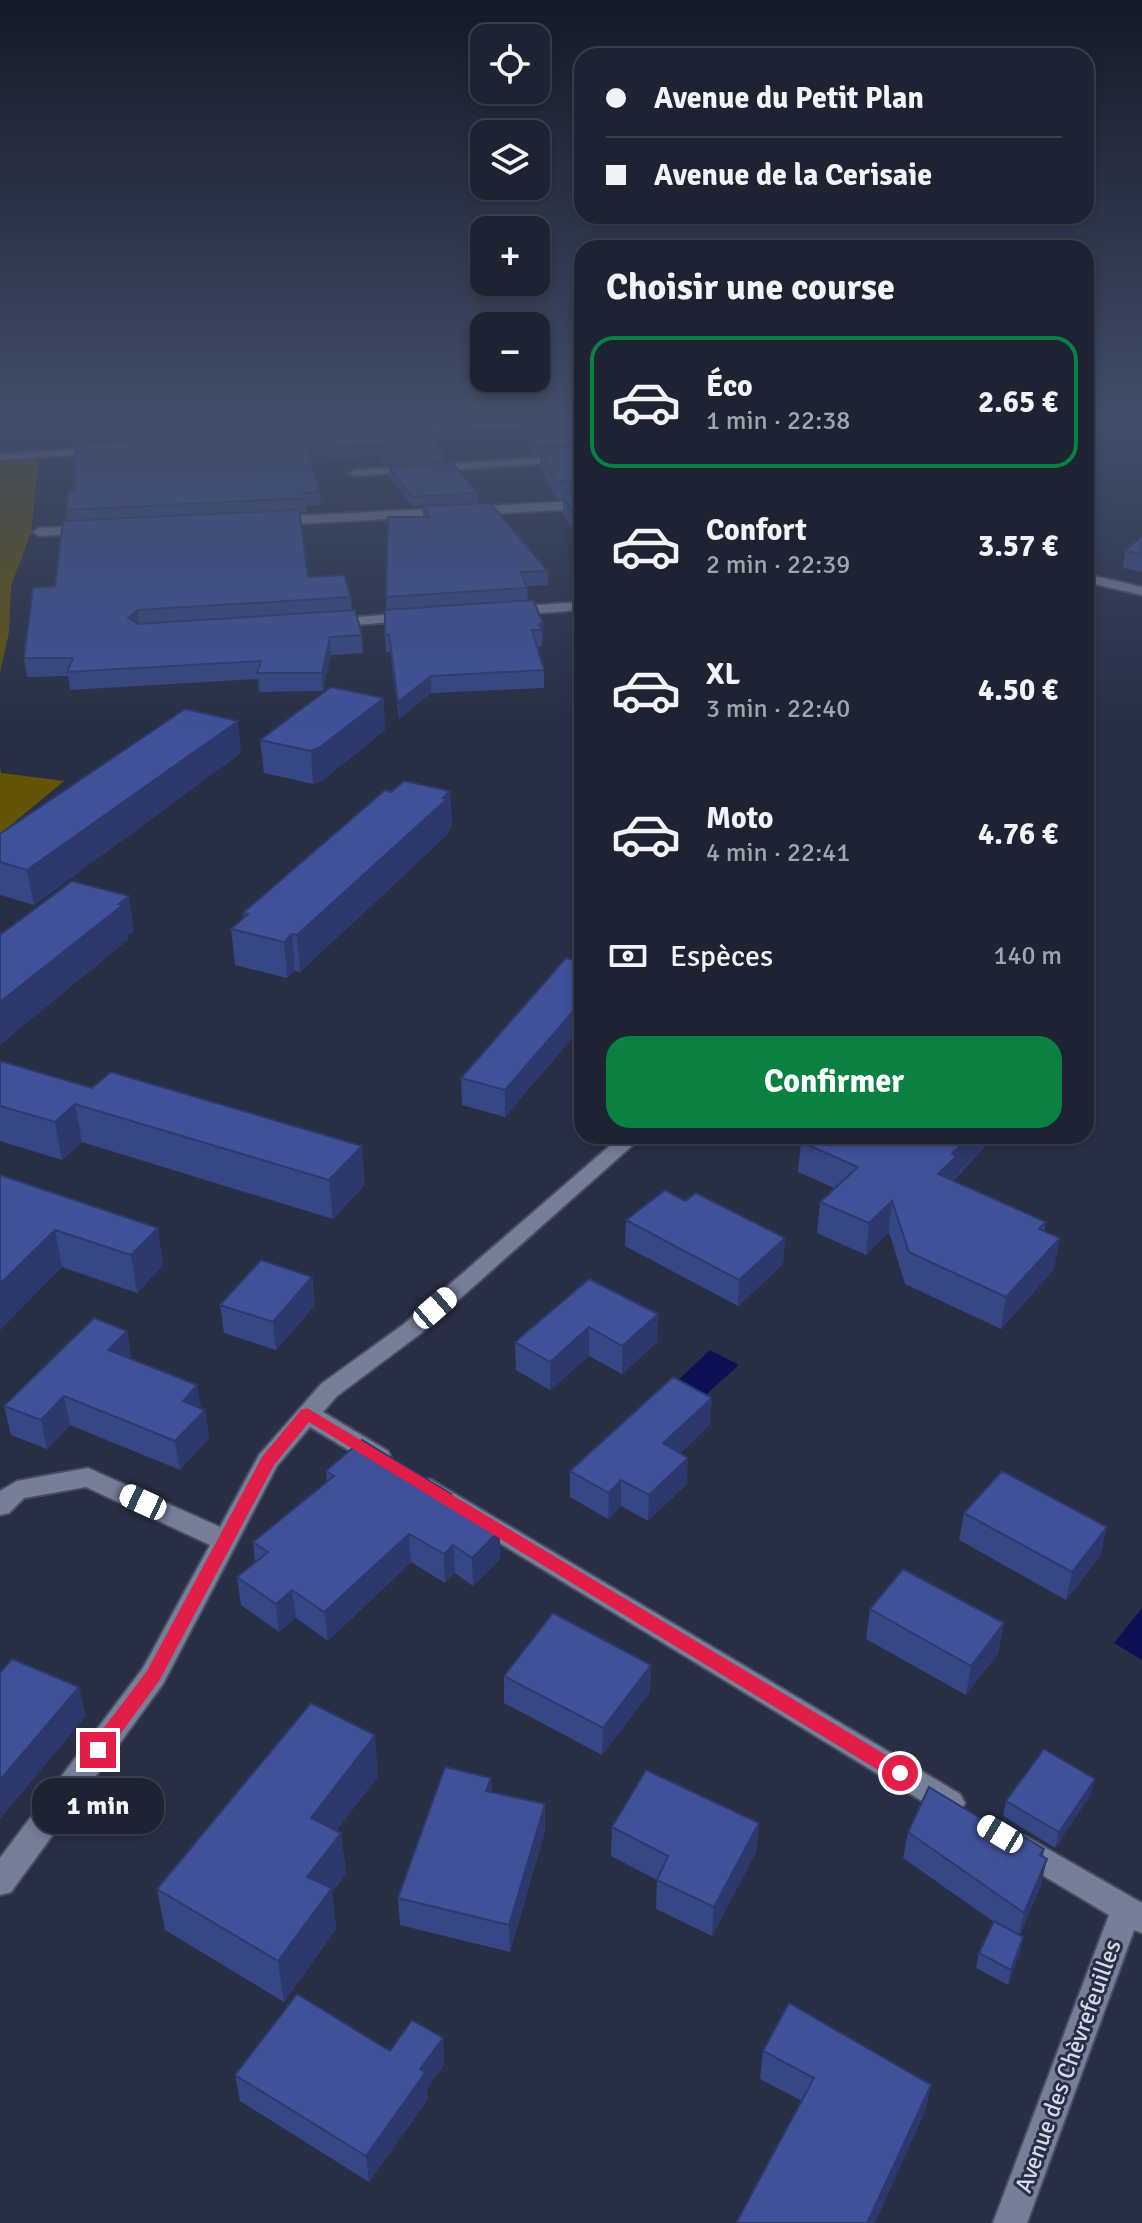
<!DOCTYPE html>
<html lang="fr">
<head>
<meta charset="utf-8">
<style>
	:root { --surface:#1e2334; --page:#262b3c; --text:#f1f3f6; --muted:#a1a4ac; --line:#3c404f; --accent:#0b8043 }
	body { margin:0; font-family:Signika,sans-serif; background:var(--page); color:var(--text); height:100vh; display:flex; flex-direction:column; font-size:30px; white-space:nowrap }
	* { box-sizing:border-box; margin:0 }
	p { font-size:26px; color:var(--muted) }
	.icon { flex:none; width:44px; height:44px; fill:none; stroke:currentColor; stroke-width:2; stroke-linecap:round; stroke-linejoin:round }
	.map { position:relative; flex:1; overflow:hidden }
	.drawer { position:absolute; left:574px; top:240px; width:520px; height:904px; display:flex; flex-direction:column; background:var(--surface); border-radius:24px; box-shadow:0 4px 12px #0003,0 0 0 2px var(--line) }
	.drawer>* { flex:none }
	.banner { position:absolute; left:574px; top:48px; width:520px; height:176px; border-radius:24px; box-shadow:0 4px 12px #0003,0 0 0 2px var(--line); display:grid; align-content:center; height:176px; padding:0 32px; background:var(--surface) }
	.fabs { position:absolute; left:470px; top:24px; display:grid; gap:16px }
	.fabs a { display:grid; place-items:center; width:80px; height:80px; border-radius:16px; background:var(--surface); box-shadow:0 4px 12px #0003,0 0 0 2px var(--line); font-size:40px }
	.end { position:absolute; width:36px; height:36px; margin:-18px; border:10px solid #e11d48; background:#fff; box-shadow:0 0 0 4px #fff }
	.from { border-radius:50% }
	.bubble { position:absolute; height:56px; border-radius:24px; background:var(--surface); box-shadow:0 4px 12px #0003,0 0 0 2px var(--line); font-size:26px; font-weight:700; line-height:56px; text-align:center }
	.car { position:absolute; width:24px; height:48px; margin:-24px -12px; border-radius:10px; box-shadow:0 0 6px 2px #0007; background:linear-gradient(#fff 24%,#345 0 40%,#fff 0 76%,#345 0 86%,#fff 0) }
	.banner b { display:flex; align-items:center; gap:28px; height:76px; font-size:30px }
	.banner b+b { border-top:2px solid var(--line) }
	.banner i { width:20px; height:20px; background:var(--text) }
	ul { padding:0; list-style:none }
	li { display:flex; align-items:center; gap:24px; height:132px; margin:0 16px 12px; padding:0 16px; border:4px solid transparent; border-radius:24px }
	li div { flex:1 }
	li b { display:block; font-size:30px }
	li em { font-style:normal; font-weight:700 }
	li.selected { border-color:var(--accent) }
	li>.icon { width:72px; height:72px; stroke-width:1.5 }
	h2 { padding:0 32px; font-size:36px; line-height:96px }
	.pay { display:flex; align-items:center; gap:20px; height:88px; padding:0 32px; font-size:30px }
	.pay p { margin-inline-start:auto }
	.action { display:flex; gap:16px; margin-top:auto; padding:16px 32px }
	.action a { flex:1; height:92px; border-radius:24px; background:var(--accent); color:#fff; font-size:32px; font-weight:700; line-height:92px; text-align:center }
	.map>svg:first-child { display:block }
	.green { fill:#635407 }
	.water { fill:#0e1055 }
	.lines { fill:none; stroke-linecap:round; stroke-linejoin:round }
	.minor-casing { stroke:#484d60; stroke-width:4 }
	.minor { fill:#767e98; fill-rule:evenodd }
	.wall { fill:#374684 }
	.shaded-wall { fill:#2d396c }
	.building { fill:#40519a; stroke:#2d396c; stroke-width:2 }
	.route { fill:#e11d48 }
	.labels { text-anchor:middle; stroke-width:6; stroke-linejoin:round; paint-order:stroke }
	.near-street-label { font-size:24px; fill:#d5dae8; stroke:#282f45 }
</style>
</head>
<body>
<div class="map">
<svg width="1142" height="2223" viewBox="0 0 1142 2223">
	<rect width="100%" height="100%" fill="#282f45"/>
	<g class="green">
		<path d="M39 457 31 533 11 586 9 632 0 673V460Z"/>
		<path d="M0 766 1 773 64 781 0 834Z"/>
	</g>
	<g class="water">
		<path d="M710 1350 739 1365 701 1399 674 1384Z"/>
		<path d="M1142 1608V1660L1114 1643Z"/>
	</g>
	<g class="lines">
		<defs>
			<g id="minor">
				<path d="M517 420H575L570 423 398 434 393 431 398 428Z"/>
				<path d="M107 448V452L103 453 0 460V454Z"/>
				<path d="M582 455V461L355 476 349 473 355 470Z"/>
				<path d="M582 501V509L274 525 268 521 274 517Z"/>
				<path d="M87 526 93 530 91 533 39 536 33 532 39 528Z"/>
				<path d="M1086 574 1142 587V595L1086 582Z"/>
				<path d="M582 602V610L510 615 503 611 510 607Z"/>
				<path d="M410 613 415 614V620L331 627 324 623 331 619Z"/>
				<path d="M621 1136H643L420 1334 337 1396 323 1412 388 1451 391 1457 388 1463 379 1466 370 1463 310 1427 277 1466 163 1684 11 1892 0 1895V1858L143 1668 210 1545 86 1487 24 1498 9 1513 0 1515V1491L17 1481 88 1468 220 1527 259 1455 321 1384 404 1324Z"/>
				<path d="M430 1479 960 1794 965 1803 960 1812 950 1816 940 1812 421 1495 417 1488 421 1481Z"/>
				<path d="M1025 1836 1142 1903V1933L1134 1930 1027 2223H993L1109 1915 1014 1858 1010 1849 1014 1840Z"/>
			</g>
		</defs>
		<use href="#minor" class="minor-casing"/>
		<use href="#minor" class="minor"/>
	</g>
	<g class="wall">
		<path d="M77 420H422L411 421V424L442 448 443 461 383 465 382 457 311 462 320 492 321 505 306 506 307 512H299L308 577 351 597 352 611 362 635 363 653 331 655 323 691 259 692 258 679 70 690 68 676 27 677 24 658 55 586 67 521 66 510 75 491 78 445 77 436Z"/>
		<path d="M521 420 581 443 582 552 563 513V499H556L540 467V455H534L521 429Z"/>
		<path d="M389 467 478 493V503L412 506 389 477Z"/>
		<path d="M422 506 548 571V585L527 586 528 600 543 623 542 646 537 647 544 670V688L431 693 399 719 390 652H386L385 635 386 609V597L423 517Z"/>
		<path d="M1142 536V572L1123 568 1125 551Z"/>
		<path d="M385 730 323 780 313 784 264 773 260 740Z"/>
		<path d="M241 753 34 905 0 895V834Z"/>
		<path d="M450 791 452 825 449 828V833L300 972 295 971 287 978 235 965 231 929 244 918 243 913 391 792Z"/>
		<path d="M582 962V1026L505 1117 462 1105 461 1078Z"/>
		<path d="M0 1061 365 1184 333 1219 82 1142 62 1160 0 1141Z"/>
		<path d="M807 1136H990L989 1142 953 1181 1046 1222 1044 1231 1054 1269 1001 1329 905 1284 889 1232 866 1255 817 1233 820 1202 834 1188 798 1172 801 1142Z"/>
		<path d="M0 1175 163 1265 137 1293 62 1267 0 1330Z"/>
		<path d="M685 1201 785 1238 783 1264 738 1306 625 1246 626 1220Z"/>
		<path d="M312 1277 315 1305 276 1350 224 1333 220 1305Z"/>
		<path d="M658 1314 657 1342 622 1374 589 1356 550 1390 516 1370 515 1342Z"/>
		<path d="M132 1359 201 1408 205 1410 209 1438 180 1470 70 1425 47 1449 11 1435 4 1406Z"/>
		<path d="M710 1424 680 1453 687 1484 648 1521 621 1506 608 1519 570 1497V1471Z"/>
		<path d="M326 1471 451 1494 452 1503 500 1530V1559L473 1586 455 1573 445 1583 411 1562 328 1641 296 1618 279 1632 241 1605 237 1577 255 1562 253 1542 327 1482Z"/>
		<path d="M964 1513 1101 1555 1066 1600 959 1540Z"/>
		<path d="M870 1609 1004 1623 998 1653 966 1695 866 1639Z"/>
		<path d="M651 1665 650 1692 602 1755 504 1703V1676Z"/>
		<path d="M378 1776 336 1831 341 1833 346 1874 332 1892 336 1929 284 2002 165 1930 157 1889Z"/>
		<path d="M491 1778 492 1792 545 1831 510 1952 400 1925 398 1898Z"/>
		<path d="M1091 1794 1055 1848 1003 1816 1006 1801Z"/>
		<path d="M985 1821 1044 1849 1041 1885 1020 1935V1952L1008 1985 976 1968 979 1953 994 1922 903 1858 908 1832Z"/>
		<path d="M759 1823 756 1852 712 1936 656 1909 657 1880 611 1856 612 1827Z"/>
		<path d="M443 2038 444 2065 427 2089 428 2099 369 2182 240 2101 235 2075 390 2051Z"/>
		<path d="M763 2051 925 2112 802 2101 760 2079Z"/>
	</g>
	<g class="shaded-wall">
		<path d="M317 420H411V424L78 446 77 436Z"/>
		<path d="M381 444 382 457 308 462 307 449Z"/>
		<path d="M138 610 140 628 128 618Z"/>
		<path d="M543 623V640H542V630L539 624Z"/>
		<path d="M330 637 331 655 323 691 322 673Z"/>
		<path d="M431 676V693L399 719 398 702Z"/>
		<path d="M384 698 385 730 323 780 313 784 311 751Z"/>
		<path d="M238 721 241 753 34 905 27 870Z"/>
		<path d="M450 791 452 825 449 828V833L300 972 297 935Z"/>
		<path d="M129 896 134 931 128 935 129 939 0 1045V1002Z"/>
		<path d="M292 934 295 971 287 978 284 942Z"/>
		<path d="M582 1001V1026L505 1117V1090Z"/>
		<path d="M75 1104 82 1142 62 1160 55 1122Z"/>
		<path d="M970 1136H990L989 1142 953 1179 952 1186 938 1174 952 1154Z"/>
		<path d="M362 1146 365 1184 333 1219 329 1180Z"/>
		<path d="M892 1201 889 1232 866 1255 869 1223Z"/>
		<path d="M158 1228 163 1265 137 1293 131 1255Z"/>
		<path d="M55 1230 62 1267 0 1330V1284Z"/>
		<path d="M785 1238 783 1264 738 1306 739 1280Z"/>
		<path d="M1060 1238 1054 1269 1001 1329 1006 1297Z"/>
		<path d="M312 1277 315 1305 276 1350 273 1322Z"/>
		<path d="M658 1314 657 1342 622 1374V1346Z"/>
		<path d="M589 1327V1356L550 1390V1362Z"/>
		<path d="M127 1331 132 1359 108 1350Z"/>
		<path d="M197 1385 202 1413 205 1410 209 1438 180 1470 175 1441 183 1401Z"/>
		<path d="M64 1396 70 1425 47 1449 41 1420Z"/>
		<path d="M712 1398 710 1424 662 1469 663 1443Z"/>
		<path d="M688 1458 687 1484 648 1521 649 1495Z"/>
		<path d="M621 1480V1506L608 1519 609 1493Z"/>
		<path d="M451 1494 453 1522 444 1498Z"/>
		<path d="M1107 1527 1101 1555 1066 1600 1072 1572Z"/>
		<path d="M500 1530V1559L473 1586 472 1558Z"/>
		<path d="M409 1534 411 1562 328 1641 324 1612Z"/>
		<path d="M453 1545 455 1573 445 1583 444 1554Z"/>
		<path d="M292 1590 296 1618 279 1632 276 1604Z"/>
		<path d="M1004 1623 998 1653 966 1695 971 1666Z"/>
		<path d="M651 1665 650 1692 602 1755 603 1728Z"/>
		<path d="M79 1687 86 1716 0 1819V1780Z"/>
		<path d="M375 1735 378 1776 316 1858 311 1818Z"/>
		<path d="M491 1778 492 1805 486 1791Z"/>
		<path d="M1095 1779 1091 1794 1055 1848 1059 1832Z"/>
		<path d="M545 1804V1831L510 1952 509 1925Z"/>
		<path d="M759 1823 756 1852 712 1936 714 1907Z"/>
		<path d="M341 1833 346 1874 332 1892 336 1929 284 2002 278 1961 307 1877Z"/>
		<path d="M1047 1859 1041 1885 1018 1939 1024 1913Z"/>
		<path d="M1023 1937 1020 1952 1008 1985 1011 1970Z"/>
		<path d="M443 2038 444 2065 427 2089 428 2099 369 2182 366 2156 420 2069Z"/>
		<path d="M931 2085 925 2112 875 2223H867Z"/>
	</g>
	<g class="building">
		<path d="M77 420H317L77 436Z"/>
		<path d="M521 420H566L581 443 534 446Z"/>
		<path d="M420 423 442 448 383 452 381 444 307 449 320 492 304 493 306 498 66 510 68 491H75L76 445Z"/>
		<path d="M582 446V457L580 456 582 463V481H556L539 449Z"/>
		<path d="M452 463 478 493 412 497 389 467Z"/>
		<path d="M582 493V532L563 494Z"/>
		<path d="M490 503 548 571 521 572 527 588 386 597 388 517H430L422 506Z"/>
		<path d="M299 510 308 577 344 575 351 597 138 610 128 618 138 624 355 610 362 635 330 637 322 673H257L261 661 67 672 73 658H24L33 588 55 586 63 521Z"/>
		<path d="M1142 536V554L1125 551Z"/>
		<path d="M533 600 543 623 539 624 542 630H532L544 670 431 676 398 702 389 635H385V610Z"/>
		<path d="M331 687 384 698 320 747 311 751 260 740Z"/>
		<path d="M185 709 238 721 27 870 0 862V834Z"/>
		<path d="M404 781 450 791 443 798 447 799 297 935 292 934 284 942 231 929 248 914 243 913 385 790 391 792Z"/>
		<path d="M72 881 129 896 119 904H124L0 1002V935Z"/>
		<path d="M566 958 582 962V1001L505 1090 461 1078Z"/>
		<path d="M0 1061 92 1088 111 1072 362 1146 329 1180 75 1104 55 1122 0 1106Z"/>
		<path d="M807 1136H970L952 1154 957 1156 938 1174 1046 1222 1039 1229 1060 1238 1006 1297 909 1252 892 1201 869 1223 820 1202 858 1167 801 1142Z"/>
		<path d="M0 1175 158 1228 131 1255 55 1230 0 1284Z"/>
		<path d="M665 1190 685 1201 696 1193 785 1238 739 1280 626 1220Z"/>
		<path d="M261 1260 312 1277 273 1322 220 1305Z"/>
		<path d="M589 1279 658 1314 622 1346 589 1327 550 1362 515 1342Z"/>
		<path d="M94 1318 127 1331 108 1350 197 1385 183 1401 205 1410 175 1441 64 1396 41 1420 4 1406Z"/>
		<path d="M673 1377 712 1398 663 1443 688 1458 649 1495 621 1480 609 1493 570 1471Z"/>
		<path d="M362 1440 451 1494 444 1498 500 1530 472 1558 453 1545 444 1554 409 1534 324 1612 292 1590 276 1604 237 1577 268 1552 253 1542 334 1476 326 1471Z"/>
		<path d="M1002 1471 1107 1527 1072 1572 964 1513Z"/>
		<path d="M903 1569 1004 1623 971 1666 870 1609Z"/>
		<path d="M553 1613 651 1665 603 1728 504 1676Z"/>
		<path d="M12 1659 79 1687 0 1780V1673Z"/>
		<path d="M311 1703 375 1735 311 1818 341 1833 307 1877 332 1888 278 1961 157 1889Z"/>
		<path d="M1044 1749 1095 1779 1059 1832 1006 1801Z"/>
		<path d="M445 1767 491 1778 486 1791 545 1804 509 1925 398 1898Z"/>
		<path d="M646 1770 759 1823 714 1907 657 1880 668 1856 612 1827Z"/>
		<path d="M929 1787 985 1821 989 1816 1044 1849 1040 1855 1047 1859 1024 1913 908 1832Z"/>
		<path d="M994 1921 1023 1937 1011 1970 979 1953Z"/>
		<path d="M297 1994 390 2051 412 2020 443 2038 420 2069 425 2073 366 2156 235 2075Z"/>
		<path d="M789 2003 931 2085 867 2223H736L814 2078 763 2051Z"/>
	</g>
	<linearGradient id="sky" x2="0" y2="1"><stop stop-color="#161a26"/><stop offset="0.57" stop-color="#424d68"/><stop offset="1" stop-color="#424d68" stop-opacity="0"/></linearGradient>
	<rect width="1142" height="731" fill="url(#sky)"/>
	<path class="route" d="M307 1408 906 1767V1779H893L309 1422 274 1465 159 1681 104 1756H91V1745L147 1671 262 1457 301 1410Z"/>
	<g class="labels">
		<g class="near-street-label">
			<text transform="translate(1068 2066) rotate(-70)" y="8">Avenue des Chèvrefeuilles</text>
		</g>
	</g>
</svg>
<div class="fabs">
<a><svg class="icon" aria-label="locate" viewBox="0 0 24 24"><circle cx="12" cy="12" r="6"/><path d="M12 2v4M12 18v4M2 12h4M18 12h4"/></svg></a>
<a><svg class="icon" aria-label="layers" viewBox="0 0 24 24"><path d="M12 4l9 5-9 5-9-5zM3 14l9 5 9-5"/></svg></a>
<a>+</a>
<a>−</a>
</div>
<i class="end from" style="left:900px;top:1773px"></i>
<i class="end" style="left:98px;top:1750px"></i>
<div class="bubble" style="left:32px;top:1778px;width:132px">1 min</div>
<i class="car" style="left:435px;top:1308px;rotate:49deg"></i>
<i class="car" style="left:143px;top:1502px;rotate:295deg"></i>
<i class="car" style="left:1000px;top:1834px;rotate:301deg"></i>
<div class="banner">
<b><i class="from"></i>Avenue du Petit Plan</b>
<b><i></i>Avenue de la Cerisaie</b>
</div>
<section class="drawer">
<h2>Choisir une course</h2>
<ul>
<li class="selected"><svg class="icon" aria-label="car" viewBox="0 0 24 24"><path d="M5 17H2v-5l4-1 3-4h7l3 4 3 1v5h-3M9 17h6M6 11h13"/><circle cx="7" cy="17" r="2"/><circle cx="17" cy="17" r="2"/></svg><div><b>Éco</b><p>1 min · 22:38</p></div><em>2.65 €</em></li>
<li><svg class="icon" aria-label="car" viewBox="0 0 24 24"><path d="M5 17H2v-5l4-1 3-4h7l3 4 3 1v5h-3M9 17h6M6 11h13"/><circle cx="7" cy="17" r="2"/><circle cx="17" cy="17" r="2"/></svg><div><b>Confort</b><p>2 min · 22:39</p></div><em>3.57 €</em></li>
<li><svg class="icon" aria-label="car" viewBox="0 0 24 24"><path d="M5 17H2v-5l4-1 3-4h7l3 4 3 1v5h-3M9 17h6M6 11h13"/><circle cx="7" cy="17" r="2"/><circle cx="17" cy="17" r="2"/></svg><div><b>XL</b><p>3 min · 22:40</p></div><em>4.50 €</em></li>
<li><svg class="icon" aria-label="car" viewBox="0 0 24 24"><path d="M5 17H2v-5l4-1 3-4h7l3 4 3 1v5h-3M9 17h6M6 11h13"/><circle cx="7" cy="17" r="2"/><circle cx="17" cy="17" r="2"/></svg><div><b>Moto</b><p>4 min · 22:41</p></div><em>4.76 €</em></li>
</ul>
<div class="pay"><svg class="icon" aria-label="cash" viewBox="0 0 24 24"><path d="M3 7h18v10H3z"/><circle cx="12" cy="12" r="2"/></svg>Espèces<p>140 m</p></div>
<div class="action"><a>Confirmer</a></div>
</section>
</div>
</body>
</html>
